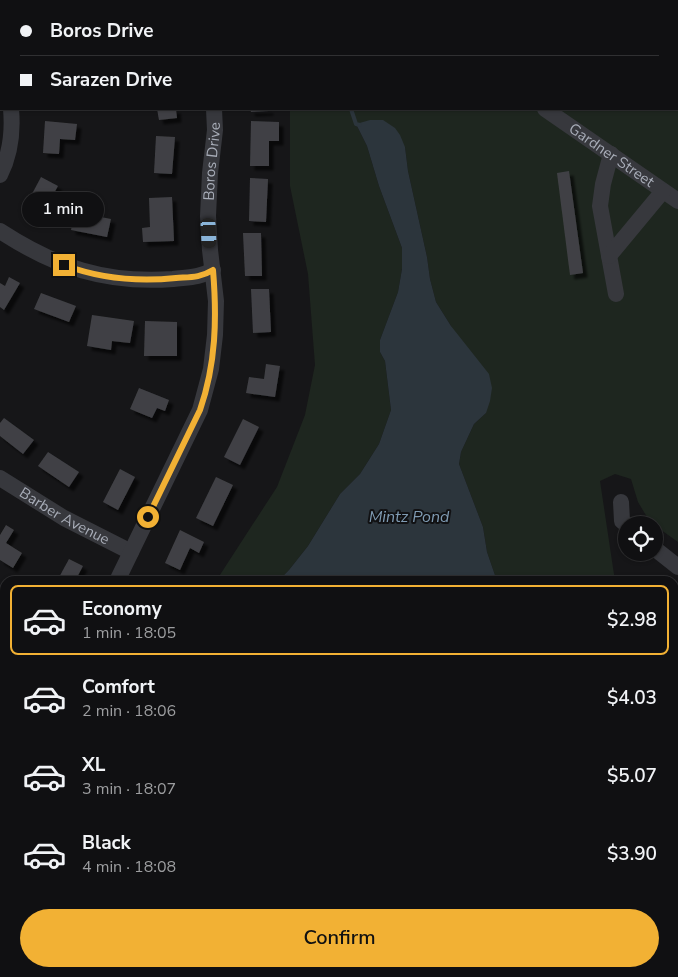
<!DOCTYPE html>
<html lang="en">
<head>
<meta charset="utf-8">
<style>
	:root { --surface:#101012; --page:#19191b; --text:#f1f3f6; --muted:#9c9d9f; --line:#303032; --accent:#f2b134 }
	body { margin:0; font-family:"Nunito Sans",sans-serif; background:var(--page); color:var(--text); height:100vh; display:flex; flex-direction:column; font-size:19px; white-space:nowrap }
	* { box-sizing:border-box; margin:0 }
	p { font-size:16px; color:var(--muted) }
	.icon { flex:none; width:28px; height:28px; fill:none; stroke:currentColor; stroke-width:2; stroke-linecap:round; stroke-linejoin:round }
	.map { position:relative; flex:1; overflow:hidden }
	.sheet { position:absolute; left:0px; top:576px; width:679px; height:401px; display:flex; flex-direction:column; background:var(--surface); border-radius:15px 15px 0 0; box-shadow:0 1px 4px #0004,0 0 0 1px var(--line) }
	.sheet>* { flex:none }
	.hud { position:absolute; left:0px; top:0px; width:679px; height:110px; box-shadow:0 1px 4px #0004,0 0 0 1px var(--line); display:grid; align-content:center; height:110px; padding:0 20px; background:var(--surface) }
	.buttons { position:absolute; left:618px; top:516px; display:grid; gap:10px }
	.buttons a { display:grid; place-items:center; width:45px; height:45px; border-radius:50%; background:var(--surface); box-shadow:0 1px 4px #0004,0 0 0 1px var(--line); font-size:25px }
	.end { position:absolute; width:22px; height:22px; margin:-11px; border:6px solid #f2b134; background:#111; box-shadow:0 0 0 2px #111 }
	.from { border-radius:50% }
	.bubble { position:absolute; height:35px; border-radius:18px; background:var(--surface); box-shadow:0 1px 4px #0004,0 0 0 1px var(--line); font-size:16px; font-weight:600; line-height:35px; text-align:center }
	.car { position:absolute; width:15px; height:30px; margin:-15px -8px; border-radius:6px; box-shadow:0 0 4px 1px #0007; background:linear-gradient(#222 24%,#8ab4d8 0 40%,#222 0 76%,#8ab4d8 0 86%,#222 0) }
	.hud b { display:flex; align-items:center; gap:18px; height:48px; font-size:19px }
	.hud b+b { border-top:1px solid var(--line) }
	.hud i { width:12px; height:12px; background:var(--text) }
	ul { padding:9px 0 0; list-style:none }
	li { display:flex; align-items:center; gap:15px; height:70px; margin:0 10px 8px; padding:0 10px; border:2px solid transparent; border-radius:8px }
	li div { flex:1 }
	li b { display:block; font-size:19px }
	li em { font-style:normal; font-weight:600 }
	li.on { border-color:var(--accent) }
	li>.icon { width:45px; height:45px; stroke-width:1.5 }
	.action { display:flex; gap:10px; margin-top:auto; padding:10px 20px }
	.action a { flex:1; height:58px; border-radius:30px; background:var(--accent); color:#111; font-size:20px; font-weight:600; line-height:58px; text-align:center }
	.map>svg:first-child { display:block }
	.green { fill:#1e261f }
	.water { fill:#2c353c }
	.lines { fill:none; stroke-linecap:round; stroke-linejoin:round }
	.stream { stroke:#2c353c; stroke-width:4 }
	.building { fill:#404145; filter:url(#shadow) }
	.minor { stroke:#37383d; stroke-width:16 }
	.route { stroke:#f2b134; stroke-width:6 }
	.labels { text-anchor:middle; stroke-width:4; stroke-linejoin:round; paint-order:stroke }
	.street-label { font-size:15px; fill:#a8adb8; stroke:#111113 }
	.water-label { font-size:16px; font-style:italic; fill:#7f9bb3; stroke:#111113 }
</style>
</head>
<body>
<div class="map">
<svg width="678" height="977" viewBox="0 0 678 977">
	<defs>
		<filter id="shadow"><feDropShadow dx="4.5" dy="4.5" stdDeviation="1" flood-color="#0009"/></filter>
	</defs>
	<rect width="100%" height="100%" fill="#161618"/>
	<g class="green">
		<path d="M285 0H678V542L650 522 638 502 631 479 615 474 600 481 615 581H497L487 552 483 527 459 464 461 452 474 424 486 413 451 326 436 302 430 279 427 257 408 171 405 147 356 124 367 146 379 186 402 248V269L398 292 380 340V352L385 361 391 410 379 444 360 474 340 494 308 546 289 570 278 581H216L277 487 305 415 315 365 308 274 290 186V109H678V1Z"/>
		<path d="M674 818 678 822V872L674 875Z"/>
		<path d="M674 894 678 897V977H276L285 972H674Z"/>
		<path d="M5 952V972L71 973 69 977H0V961Z"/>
	</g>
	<g class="water">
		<path d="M370 120H383L395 128 400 135 405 147 408 171 427 257 430 279 436 302 451 326 489 374 492 388 490 401 486 413 474 424 461 452 459 464 483 527 487 552 497 581H278L289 570 308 546 340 494 360 474 379 444 391 410 385 361 380 352V340L398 292 402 269V248L379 186 367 146 356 124Z"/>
		<path d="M69 972H285V973L276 977H67Z"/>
	</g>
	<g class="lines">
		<g class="stream">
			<path d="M362 0 363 1"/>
			<path d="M351 109 356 124 360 125"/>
			<path d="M453 972C475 975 496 973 517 977"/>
		</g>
	</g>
	<g class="building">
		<path d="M157 109H176L177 118 159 120Z"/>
		<path d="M250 109H269V111L251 112Z"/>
		<path d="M45 121 77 124 75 140 60 139 59 154 43 153Z"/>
		<path d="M251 121 279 122V141H269V166H250Z"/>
		<path d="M156 136 175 137 172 174 154 173Z"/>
		<path d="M569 171 583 273 570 275 557 173Z"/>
		<path d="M41 177 58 186 40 218 24 209Z"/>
		<path d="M250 178 268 179 266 222 249 221Z"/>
		<path d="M172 197 174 241 143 242 142 228 150 227 149 198Z"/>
		<path d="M75 212 111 219 107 237 71 230Z"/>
		<path d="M243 233H261L262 276H245Z"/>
		<path d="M9 277 20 283 4 310 0 307V283L5 286Z"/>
		<path d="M251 289H269L271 332 253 333Z"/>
		<path d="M41 293 76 306 69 322 34 309Z"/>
		<path d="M92 315 134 321 130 343 112 341 111 350 87 346Z"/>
		<path d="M145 321 177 322V356H144Z"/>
		<path d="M266 364 280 366 275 397 246 393 249 377 264 379Z"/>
		<path d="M139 388 169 400 165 411 157 408 152 418 130 409Z"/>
		<path d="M4 418 34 440 23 454 0 436V423Z"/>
		<path d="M243 419 259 427 240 465 224 457Z"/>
		<path d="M48 452 79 472 69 487 38 466Z"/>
		<path d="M120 469 135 477 118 510 103 502Z"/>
		<path d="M216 477 233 485 213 526 196 518Z"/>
		<path d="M6 525 14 530 6 543 22 553 13 568 0 560V535Z"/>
		<path d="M180 530 204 542 199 553 190 548 180 570 165 563Z"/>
		<path d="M69 559 83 566 75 581H57Z"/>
		<path d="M678 633V665L674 671V639Z"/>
		<path d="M5 663V686L0 683V673Z"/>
		<path d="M678 681V713L674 719V687Z"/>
		<path d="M0 708 5 710V722L0 733Z"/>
		<path d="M674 744 678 748V771L674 768Z"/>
		<path d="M674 782 678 785V807L674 804Z"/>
		<path d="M5 885V928L0 926V896Z"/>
	</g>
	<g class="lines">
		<g class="minor">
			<path d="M202 0V1"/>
			<path d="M0 65 1 68"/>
			<path id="s1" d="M545 109 678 201"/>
			<path d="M611 154 603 184 600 206 616 294"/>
			<path d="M0 175C10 155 13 131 11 109"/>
			<path d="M0 231C55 267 106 284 173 279 188 277 199 278 213 270"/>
			<path d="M609 256 663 191"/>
			<path id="s2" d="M0 478 64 518 131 552"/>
			<path d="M621 502 622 521 627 525"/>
			<path d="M654 548 678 567"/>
			<path id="s3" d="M117 581 200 410 211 369 215 335 216 301 210 250 208 216 210 173 215 130 214 109"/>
			<path d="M0 821 5 811"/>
		</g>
	</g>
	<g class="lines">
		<path class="route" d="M64 265C101 279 137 282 176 278 190 277 200 278 213 270 217 318 216 364 200 410L148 517"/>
	</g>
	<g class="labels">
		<g class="street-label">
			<text dy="5" stroke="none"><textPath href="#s1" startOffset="81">Gardner Street</textPath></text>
			<text dy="5" stroke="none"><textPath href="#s3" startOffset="441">Boros Drive</textPath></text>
			<text dy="5" stroke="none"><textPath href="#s2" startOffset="75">Barber Avenue</textPath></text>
		</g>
		<g class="water-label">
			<text x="409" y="522">Mintz Pond</text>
		</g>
	</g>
</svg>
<div class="buttons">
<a><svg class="icon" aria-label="locate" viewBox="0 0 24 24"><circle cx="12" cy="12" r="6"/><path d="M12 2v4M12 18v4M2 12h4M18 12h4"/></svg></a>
</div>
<i class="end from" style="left:148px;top:517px"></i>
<i class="end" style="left:64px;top:265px"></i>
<div class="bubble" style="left:22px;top:192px;width:82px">1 min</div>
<i class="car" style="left:209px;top:233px;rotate:177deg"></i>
<div class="hud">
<b><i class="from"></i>Boros Drive</b>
<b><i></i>Sarazen Drive</b>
</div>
<section class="sheet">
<ul>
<li class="on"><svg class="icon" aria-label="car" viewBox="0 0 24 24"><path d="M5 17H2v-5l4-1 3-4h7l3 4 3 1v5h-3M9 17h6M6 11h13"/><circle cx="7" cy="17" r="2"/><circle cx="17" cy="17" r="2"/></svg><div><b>Economy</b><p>1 min · 18:05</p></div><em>$2.98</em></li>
<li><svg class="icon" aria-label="car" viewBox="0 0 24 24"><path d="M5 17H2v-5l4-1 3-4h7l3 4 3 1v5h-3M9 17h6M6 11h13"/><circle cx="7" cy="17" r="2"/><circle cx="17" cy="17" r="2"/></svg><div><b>Comfort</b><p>2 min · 18:06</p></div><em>$4.03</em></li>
<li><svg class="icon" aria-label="car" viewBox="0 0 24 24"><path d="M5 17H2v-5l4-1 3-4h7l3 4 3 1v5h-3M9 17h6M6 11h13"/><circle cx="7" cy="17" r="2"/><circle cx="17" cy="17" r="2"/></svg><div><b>XL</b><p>3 min · 18:07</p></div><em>$5.07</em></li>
<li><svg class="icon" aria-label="car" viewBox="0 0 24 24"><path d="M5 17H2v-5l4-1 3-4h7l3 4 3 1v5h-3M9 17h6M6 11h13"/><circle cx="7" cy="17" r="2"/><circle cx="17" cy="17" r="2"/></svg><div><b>Black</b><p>4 min · 18:08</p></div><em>$3.90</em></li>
</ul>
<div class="action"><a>Confirm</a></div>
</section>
</div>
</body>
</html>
